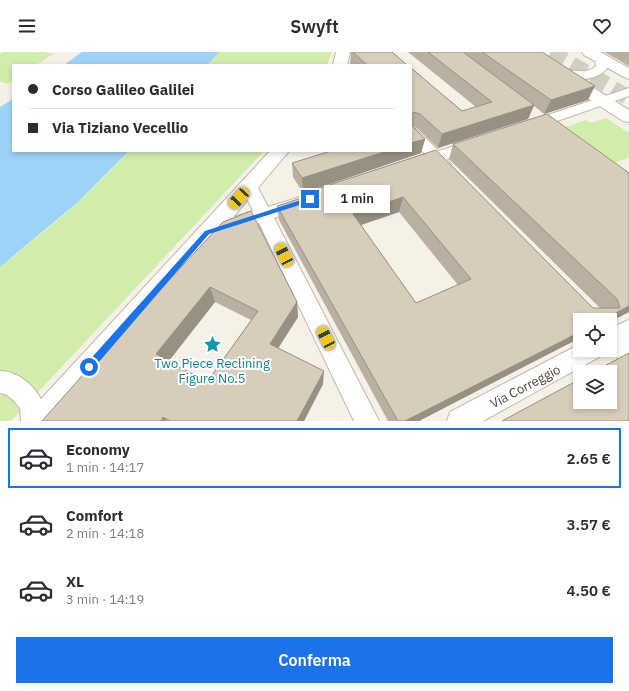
<!DOCTYPE html>
<html lang="it">
<head>
<meta charset="utf-8">
<style>
	:root { --surface:#fff; --page:#f2f2f3; --text:#2b2b33; --muted:#7c7c81; --line:#e1e1e2; --accent:#1a73e8 }
	body { margin:0; font-family:"IBM Plex Sans",sans-serif; background:var(--page); color:var(--text); height:100vh; display:flex; flex-direction:column; font-size:15px; white-space:nowrap }
	* { box-sizing:border-box; margin:0 }
	p { font-size:13px; color:var(--muted) }
	.icon { flex:none; width:22px; height:22px; fill:none; stroke:currentColor; stroke-width:2; stroke-linecap:round; stroke-linejoin:round }
	.map { position:relative; height:369px; overflow:hidden }
	.sheet { display:flex; flex-direction:column; background:var(--surface); flex:1 }
	.sheet>* { flex:none }
	.top-card { position:absolute; left:12px; top:12px; width:400px; height:88px; border-radius:0px; box-shadow:0 2px 6px #0003; display:grid; align-content:center; height:88px; padding:0 16px; background:var(--surface) }
	.fabs { position:absolute; left:573px; top:261px; display:grid; gap:8px }
	.fabs a { display:grid; place-items:center; width:44px; height:44px; border-radius:0px; background:var(--surface); box-shadow:0 2px 6px #0003; font-size:20px }
	.end { position:absolute; width:18px; height:18px; margin:-9px; border:5px solid #1a73e8; background:#fff; box-shadow:0 0 0 2px #fff }
	.from { border-radius:50% }
	.bubble { position:absolute; height:28px; border-radius:0px; background:var(--surface); box-shadow:0 2px 6px #0003; font-size:13px; font-weight:600; line-height:28px; text-align:center }
	.car { position:absolute; width:12px; height:24px; margin:-12px -6px; border-radius:5px; box-shadow:0 0 3px 1px #0007; background:linear-gradient(#f5c518 24%,#345 0 40%,#f5c518 0 76%,#345 0 86%,#f5c518 0) }
	.top-card b { display:flex; align-items:center; gap:14px; height:38px; font-size:15px }
	.top-card b+b { border-top:1px solid var(--line) }
	.top-card i { width:10px; height:10px; background:var(--text) }
	ul { padding:7px 0 0; list-style:none }
	li { display:flex; align-items:center; gap:12px; height:60px; margin:0 8px 6px; padding:0 8px; border:2px solid transparent; border-radius:0px }
	li div { flex:1 }
	li b { display:block; font-size:15px }
	li em { font-style:normal; font-weight:600 }
	li.current { border-color:var(--accent) }
	li>.icon { width:36px; height:36px; stroke-width:1.5 }
	.button { display:flex; gap:8px; margin-top:auto; padding:8px 16px }
	.button a { flex:1; height:46px; border-radius:0px; background:var(--accent); color:#fff; font-size:16px; font-weight:600; line-height:46px; text-align:center }
	header { display:flex; justify-content:space-between; align-items:center; height:52px; padding:0 16px; background:var(--surface); font-size:18px; font-weight:600 }
	.map>svg:first-child { display:block }
	.green { fill:#d0edab }
	.water { fill:#9dd3f8 }
	.lines { fill:none; stroke-linecap:round; stroke-linejoin:round }
	.primary-tunnel { stroke:#d3cec3; stroke-width:16; stroke-dasharray:16 8; stroke-linecap:butt }
	.minor-casing { stroke:#c2b9a8; stroke-width:2 }
	.tertiary-casing { stroke:#c2b9a8; stroke-width:2 }
	.minor { fill:#fff; fill-rule:evenodd }
	.tertiary { fill:#fff; fill-rule:evenodd }
	.wall { fill:#bab0a1; fill-rule:evenodd }
	.shaded-wall { fill:#979083 }
	.building { fill:#d8cdbb; stroke:#979083; fill-rule:evenodd }
	.route { fill:#1a73e8 }
	.labels { text-anchor:middle; stroke-width:4; stroke-linejoin:round; paint-order:stroke }
	.near-culture-label { font-size:13px; fill:#0d838f; stroke:#fff }
	.near-street-label { font-size:13px; fill:#494135; stroke:#fff }
</style>
</head>
<body>
<header><svg class="icon" aria-label="menu" viewBox="0 0 24 24"><path d="M4 6h16M4 12h16M4 18h16"/></svg>Swyft<svg class="icon" aria-label="heart" viewBox="0 0 24 24"><path d="M12 20l-8-8c-3-5 5-10 8-4 3-6 11-1 8 4z"/></svg></header>
<div class="map">
<svg width="629" height="369" viewBox="0 0 629 369">
	<rect width="100%" height="100%" fill="#f5f1e7"/>
	<g class="green">
		<path d="M3 0H44L53 2 36 13H13V29L8 32 0 30V2Z"/>
		<path d="M218 0H332L327 13H206Z"/>
		<path d="M606 66 629 81V105L616 111 566 75 586 68 591 71Z"/>
		<path d="M129 99H264L11 369H0V215C45 179 91 142 129 99Z"/>
	</g>
	<g class="water">
		<path d="M82 0H219L207 13H64Z"/>
		<path d="M13 47V99H129L78 150 0 215V55Z"/>
	</g>
	<g class="lines">
		<path class="primary-tunnel" d="M551 0 629 46"/>
		<defs>
			<g id="minor">
				<path d="M601 3 605 4 608 15C597 31 572 28 556 24L554 21 556 18C569 15 584 25 596 14L595 7 597 4Z"/>
				<path d="M629 36V44L534 77 529 78 524 77 522 74 524 71Z"/>
				<path d="M411 76 416 77 439 99 474 87 479 89 481 92 479 95 447 107 451 112 448 116C442 117 438 116 433 111L419 116 414 115 411 111 414 107 426 103 411 88Z"/>
				<path d="M249 128 255 130 268 155 300 145 306 147 308 151 306 155 274 166 379 369H354L259 171 231 180 225 178 222 173 225 168 253 159 241 134 243 130Z"/>
				<path d="M629 268V312L621 309 610 298V272L615 274Z"/>
				<path d="M580 292V298H602L599 305 483 369H447L450 360Z"/>
				<path d="M0 319C19 319 38 336 43 353 45 358 44 364 45 369H21L20 356C15 350 8 341 0 341Z"/>
			</g>
			<g id="tertiary">
				<path d="M336 0H350L347 13H333Z"/>
				<path d="M519 0H536L629 58V70L623 69 521 3Z"/>
				<path d="M582 0H600L629 16V27L624 25 584 3Z"/>
				<path d="M270 99H289L61 369H27L31 358Z"/>
			</g>
		</defs>
		<use href="#minor" class="minor-casing"/>
		<use href="#tertiary" class="tertiary-casing"/>
		<use href="#minor" class="minor"/>
		<use href="#tertiary" class="tertiary"/>
	</g>
	<g class="wall">
		<path d="M351 0H392L407 13H351L350 12Z"/>
		<path d="M408 0H542L588 48 544 62 534 54 528 67 438 96 417 76 414 75 425 87 421 101 303 141 293 125 292 111 411 99V16L462 59 476 55Z"/>
		<path d="M604 0H629V14Z"/>
		<path d="M453 92 629 121V260L610 270V268L419 369H388L279 168 277 154 311 143V139L436 98 593 256H600L449 107ZM399 160 458 233 416 251 361 173Z"/>
		<path d="M223 170 297 250 298 265 278 296 323 332 304 369H42ZM215 250 251 268 207 330 169 309Z"/>
	</g>
	<g class="shaded-wall">
		<path d="M595 34 588 48 544 62 551 48Z"/>
		<path d="M534 53 528 67 438 96 442 82Z"/>
		<path d="M425 87 421 101 303 141 302 126 387 99H411V91Z"/>
		<path d="M403 145 399 160 352 176 353 162Z"/>
		<path d="M210 235 215 250 164 315 156 302Z"/>
		<path d="M297 250 298 265 272 306 270 292Z"/>
		<path d="M629 254V260L610 270V268H602Z"/>
		<path d="M580 280V286L419 369H405Z"/>
		<path d="M324 319 323 332 304 369H297Z"/>
		<path d="M163 365 167 369H161Z"/>
	</g>
	<g class="building">
		<path d="M353 0H392L407 13H367Z"/>
		<path d="M428 0H463L534 53 442 82 420 62 414 60 412 62V74L425 87 411 91V16L462 59 492 50Z"/>
		<path d="M482 0H542L595 34 551 48Z"/>
		<path d="M547 62 629 121V254L602 268H580V280L405 369H398L277 154 313 142 311 139 436 98 593 256H620L617 247 453 92ZM403 145 471 227 416 251 353 162Z"/>
		<path d="M331 99H387L302 126 292 111Z"/>
		<path d="M251 159 297 250 270 292 324 319 297 369H170L163 365 161 369H42L119 282 223 170ZM210 235 258 259 207 330 156 302Z"/>
		<path d="M629 301V369H502L580 327V350H610V320H593Z"/>
	</g>
	<path class="route" d="M310 145 312 146V149L209 182 92 318H86V312L205 179Z"/>
	<defs>
		<symbol id="sight-bare" viewBox="-9 -9 18 18"><path d="M0-6L1.8-2.2L6-1.7L2.9 1.2L3.7 5.4L0 3.3L-3.7 5.4L-2.9 1.2L-6-1.7L-1.8-2.2Z" fill="#0f9aa8" stroke="#fff" stroke-width="2.5" paint-order="stroke"/></symbol>
	</defs>
	<g fill-rule="evenodd">
		<use href="#sight-bare" x="200" y="280" width="25" height="25"/>
	</g>
	<g class="labels">
		<g class="near-culture-label">
			<text x="212" y="316">Two Piece Reclining<tspan x="212" dy="15">Figure No.5</tspan></text>
		</g>
		<g class="near-street-label">
			<text transform="translate(525 334) rotate(-28)" y="5">Via Correggio</text>
		</g>
	</g>
</svg>
<div class="fabs">
<a><svg class="icon" aria-label="locate" viewBox="0 0 24 24"><circle cx="12" cy="12" r="6"/><path d="M12 2v4M12 18v4M2 12h4M18 12h4"/></svg></a>
<a><svg class="icon" aria-label="layers" viewBox="0 0 24 24"><path d="M12 4l9 5-9 5-9-5zM3 14l9 5 9-5"/></svg></a>
</div>
<i class="end from" style="left:89px;top:315px"></i>
<i class="end" style="left:310px;top:147px"></i>
<div class="bubble" style="left:324px;top:133px;width:66px">1 min</div>
<i class="car" style="left:239px;top:146px;rotate:223deg"></i>
<i class="car" style="left:284px;top:203px;rotate:333deg"></i>
<i class="car" style="left:326px;top:286px;rotate:333deg"></i>
<div class="top-card">
<b><i class="from"></i>Corso Galileo Galilei</b>
<b><i></i>Via Tiziano Vecellio</b>
</div>
</div>
<section class="sheet">
<ul>
<li class="current"><svg class="icon" aria-label="car" viewBox="0 0 24 24"><path d="M5 17H2v-5l4-1 3-4h7l3 4 3 1v5h-3M9 17h6M6 11h13"/><circle cx="7" cy="17" r="2"/><circle cx="17" cy="17" r="2"/></svg><div><b>Economy</b><p>1 min · 14:17</p></div><em>2.65 €</em></li>
<li><svg class="icon" aria-label="car" viewBox="0 0 24 24"><path d="M5 17H2v-5l4-1 3-4h7l3 4 3 1v5h-3M9 17h6M6 11h13"/><circle cx="7" cy="17" r="2"/><circle cx="17" cy="17" r="2"/></svg><div><b>Comfort</b><p>2 min · 14:18</p></div><em>3.57 €</em></li>
<li><svg class="icon" aria-label="car" viewBox="0 0 24 24"><path d="M5 17H2v-5l4-1 3-4h7l3 4 3 1v5h-3M9 17h6M6 11h13"/><circle cx="7" cy="17" r="2"/><circle cx="17" cy="17" r="2"/></svg><div><b>XL</b><p>3 min · 14:19</p></div><em>4.50 €</em></li>
</ul>
<div class="button"><a>Conferma</a></div>
</section>
</body>
</html>
